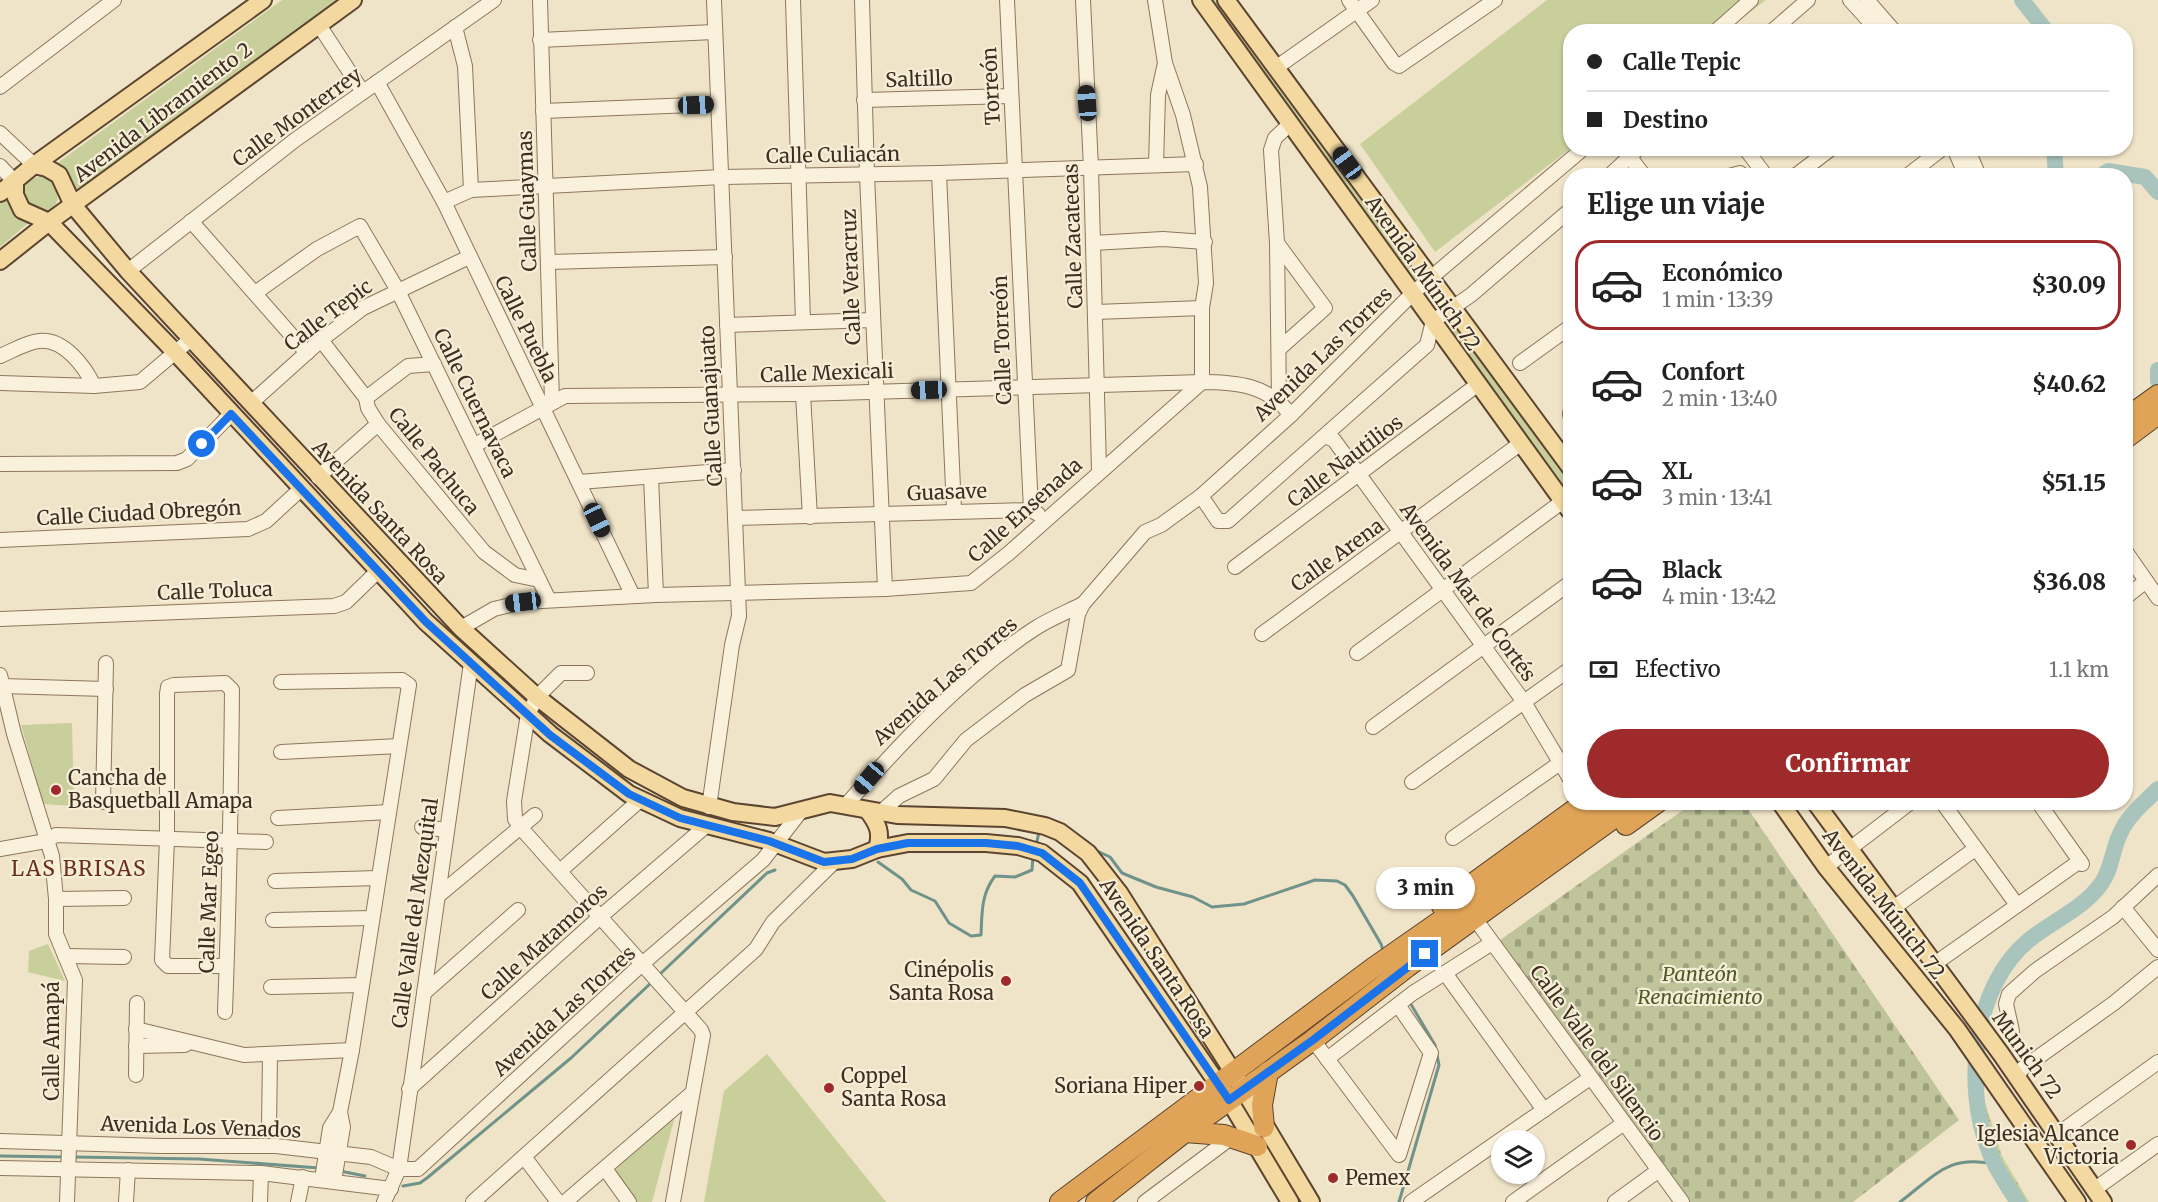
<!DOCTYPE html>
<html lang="es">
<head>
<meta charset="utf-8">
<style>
	:root { --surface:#fff; --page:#f2f2f2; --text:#222; --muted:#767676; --line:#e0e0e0; --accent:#9e2a2b }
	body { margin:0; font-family:Merriweather,serif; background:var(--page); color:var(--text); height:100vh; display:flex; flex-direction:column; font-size:22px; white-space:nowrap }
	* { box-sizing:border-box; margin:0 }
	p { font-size:20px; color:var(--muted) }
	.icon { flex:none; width:33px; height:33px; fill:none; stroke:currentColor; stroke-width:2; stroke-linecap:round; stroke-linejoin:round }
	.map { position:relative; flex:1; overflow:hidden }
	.drawer { position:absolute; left:1563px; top:168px; width:570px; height:642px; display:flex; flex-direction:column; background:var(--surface); border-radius:24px; box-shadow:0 2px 4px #0004 }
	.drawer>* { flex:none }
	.banner { position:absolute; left:1563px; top:24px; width:570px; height:132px; border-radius:24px; box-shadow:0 2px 4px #0004; display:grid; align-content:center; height:132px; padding:0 24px; background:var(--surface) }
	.fabs { position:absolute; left:1491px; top:1130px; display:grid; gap:12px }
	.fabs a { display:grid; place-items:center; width:54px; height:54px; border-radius:50%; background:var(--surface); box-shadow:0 2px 4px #0004; font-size:30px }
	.end { position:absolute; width:27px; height:27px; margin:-14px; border:8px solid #1a73e8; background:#fff; box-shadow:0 0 0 3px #fff }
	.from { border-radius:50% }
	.bubble { position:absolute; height:42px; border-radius:21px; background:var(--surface); box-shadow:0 2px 4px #0004; font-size:20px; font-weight:800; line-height:42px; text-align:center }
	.car { position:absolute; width:18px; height:36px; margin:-18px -9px; border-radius:8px; box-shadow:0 0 4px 2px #0007; background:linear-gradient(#222 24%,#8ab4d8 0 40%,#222 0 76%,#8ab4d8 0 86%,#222 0) }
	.banner b { display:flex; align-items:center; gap:21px; height:57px; font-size:22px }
	.banner b+b { border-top:2px solid var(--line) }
	.banner i { width:15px; height:15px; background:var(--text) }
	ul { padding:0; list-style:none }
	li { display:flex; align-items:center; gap:18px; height:90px; margin:0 12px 9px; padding:0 12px; border:3px solid transparent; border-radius:24px }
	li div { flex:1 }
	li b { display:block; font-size:22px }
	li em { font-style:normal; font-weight:800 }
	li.active { border-color:var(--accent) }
	li>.icon { width:54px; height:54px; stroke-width:1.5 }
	h2 { padding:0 24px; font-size:27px; line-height:72px }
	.pay { display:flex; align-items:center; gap:15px; height:66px; padding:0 24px; font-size:22px }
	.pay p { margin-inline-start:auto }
	.button { display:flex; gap:12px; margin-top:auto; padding:12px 24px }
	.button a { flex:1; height:69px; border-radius:36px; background:var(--accent); color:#fff; font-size:24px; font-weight:800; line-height:69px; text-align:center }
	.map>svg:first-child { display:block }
	.green { fill:#c9cf9b }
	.wetland { fill:url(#wetland-marsh) }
	.cemetery { fill:url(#cemetery-stones) }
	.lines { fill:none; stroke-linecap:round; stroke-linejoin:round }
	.stream { stroke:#6f938a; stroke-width:3 }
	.river { stroke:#a9c4bc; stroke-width:16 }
	.minor-casing { stroke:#8d765c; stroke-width:16 }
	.major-casing { stroke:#5b4430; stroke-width:20 }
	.highway-casing { stroke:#5b4430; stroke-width:22 }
	.minor { stroke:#faf1dc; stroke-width:14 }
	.major { stroke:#f3d9a0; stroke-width:16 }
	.highway { stroke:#e0a458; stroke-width:20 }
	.route { stroke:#1a73e8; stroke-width:8 }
	.poi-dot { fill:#9e2a2b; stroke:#f7eed8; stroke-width:2 }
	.labels { text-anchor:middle; stroke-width:4.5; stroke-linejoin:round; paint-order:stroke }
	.street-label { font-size:20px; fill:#3d2e20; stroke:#f7eed8 }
	.poi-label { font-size:20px; fill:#3d2e20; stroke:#f7eed8; text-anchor:start }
	.park-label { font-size:20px; font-style:italic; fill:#4d5a26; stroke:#f7eed8 }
	.neighbourhood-label { font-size:21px; letter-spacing:1.5px; fill:#6b2e1e; stroke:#f7eed8 }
</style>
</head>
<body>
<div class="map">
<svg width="2158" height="1202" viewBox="0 0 2158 1202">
	<defs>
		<pattern id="wetland-marsh" width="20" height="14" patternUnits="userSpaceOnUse" patternTransform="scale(1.5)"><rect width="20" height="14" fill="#c9cf9b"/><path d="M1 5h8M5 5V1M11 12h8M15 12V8" fill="none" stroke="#aeb285"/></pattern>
		<pattern id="cemetery-stones" width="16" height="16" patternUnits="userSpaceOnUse" patternTransform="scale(1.5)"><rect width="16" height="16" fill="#bfc49a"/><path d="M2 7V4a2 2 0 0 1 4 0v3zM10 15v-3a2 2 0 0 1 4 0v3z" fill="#9ca07d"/></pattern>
	</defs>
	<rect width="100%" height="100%" fill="#f0e4c8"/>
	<g class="green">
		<path d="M282 0H348L76 195 52 167Z"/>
		<path d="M1201 0H1215L1237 28 1419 271 1417 279 1412 280Z"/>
		<path d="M1547 0H1766L1725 31 1570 32 1571 148 1435 252 1360 144Z"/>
		<circle cx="40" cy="195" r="18"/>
		<path d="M8 197 32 220 0 247V203Z"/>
		<path d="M1449 318 1566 479 1564 492 1439 320Z"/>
		<path d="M72 723 74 806 43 804 21 725Z"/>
		<path d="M48 944 65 981 28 972 29 951Z"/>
		<path d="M767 1054 886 1202H704L724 1091Z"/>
		<path d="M677 1109 652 1202H631L609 1176Z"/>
	</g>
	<path class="wetland" d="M1981 1020 1985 1059 1984 1099 2002 1156 2029 1202H2008L1989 1171 1977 1139 1970 1096 1968 1054Z"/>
	<path class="cemetery" d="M1693 803H1744L1959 1120 1853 1202H1686L1496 943Z"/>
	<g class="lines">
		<g class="stream">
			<path d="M1036 846 1039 832H1041"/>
			<path d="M1095 850 1110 857 1122 873 1156 887 1193 897 1212 907 1244 904 1315 880 1337 881 1345 885 1353 896 1381 944 1384 953"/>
			<path d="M878 862 902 879 911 890 935 901 949 923 971 936 981 935C982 913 981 894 995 876L1015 877 1032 870 1033 855"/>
			<path d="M659 975 767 873 775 870"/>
			<path d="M0 1156 64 1157"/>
			<path d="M74 1157 199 1159 319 1168"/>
			<path d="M340 1171 365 1176"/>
			<path d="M403 1186 420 1183 427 1178 571 1058 652 982"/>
			<path d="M1399 1202 1439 1065 1435 1045 1409 1001"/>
			<path d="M1900 1202C1936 1175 1949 1153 1997 1165"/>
		</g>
		<g class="river">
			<path d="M2022 0 2047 32"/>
			<path d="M2054 148 2056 176"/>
			<path d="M2101 176 2108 171 2145 177 2158 192"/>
			<path d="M2158 370V381"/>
			<path d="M2018 1202C2008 1186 1995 1168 1989 1151 1963 1085 1973 986 2029 940 2052 921 2083 909 2101 884 2112 869 2112 850 2120 834 2128 815 2144 803 2158 789"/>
		</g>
		<defs>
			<g id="minor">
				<path d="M540 0 552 401"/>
				<path d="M793 0 803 322"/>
				<path d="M862 0 867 175 885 589"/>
				<path d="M1007 0 1031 510"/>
				<path d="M1083 0 1091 168 1099 470"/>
				<path d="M1349 0 1394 63 1399 66 1495 0"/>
				<path d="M1850 0 1879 32"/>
				<path d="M1867 0 1895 32"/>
				<path d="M319 25 362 91"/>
				<path d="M1715 32 1751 0"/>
				<path d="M1771 32 1808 0"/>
				<path d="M540 40 714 32"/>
				<path d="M1277 67 1372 0"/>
				<path d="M377 82 444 202 633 596"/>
				<path d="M0 87 114 0"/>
				<path d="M864 100 1011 96"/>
				<path d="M543 111 717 104"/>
				<path d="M0 133 34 165"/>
				<path d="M1745 148 1766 176"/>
				<path d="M1954 148 1966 176"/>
				<path d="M1967 148 1979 176"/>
				<path d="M1630 157 1644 176"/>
				<path d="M1156 165 1158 95 1165 63"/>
				<path d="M0 166 15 182"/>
				<path d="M939 173 954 510"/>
				<path d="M1609 176 1639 148"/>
				<path d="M1729 176 1740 173 1743 176"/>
				<path d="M1795 176 1832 148"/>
				<path d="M1907 176 1943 148"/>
				<path d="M471 190 722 177 939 173 1196 164"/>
				<path d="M444 202 471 190 465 66 455 27"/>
				<path d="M191 221 307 353"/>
				<path d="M1093 243 1163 239 1205 242"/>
				<path d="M1277 243 1325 308 1280 348"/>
				<path d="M549 262 725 257"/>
				<path d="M128 271 295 140 494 0"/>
				<path d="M255 293 317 249 360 226 397 289 549 600"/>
				<path d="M1096 312 1202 308"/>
				<path d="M727 325 873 320"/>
				<path d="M321 340 366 398 368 408 378 424 484 552 515 575 539 580"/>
				<path d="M0 356C12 351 27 342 39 341 64 338 85 367 94 386"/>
				<path d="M1520 363 1570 327"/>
				<path d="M0 383 94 386 140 382 191 339"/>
				<path d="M803 394 810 517"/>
				<path d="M366 398 408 366 434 364"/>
				<path d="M1279 400 1277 243 1271 150 1275 138 1290 124"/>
				<path d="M251 403 321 340 363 308 469 257"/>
				<path d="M1570 413V415"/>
				<path d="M1325 436 1334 440 1524 702 1570 779"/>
				<path d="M475 445 565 396 803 394 1202 382C1237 382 1268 385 1291 415"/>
				<path d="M0 464 177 463 187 459 231 414"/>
				<path d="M318 477 378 424"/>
				<path d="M651 477 656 595"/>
				<path d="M579 482 734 470"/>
				<path d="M1201 496 1218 521H1228L1427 345 1433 321 1471 295 1570 210"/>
				<path d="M736 518 1031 510 1038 514"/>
				<path d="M0 540 248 529 266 521 302 488"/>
				<path d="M2126 552 2158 598"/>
				<path d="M1235 567 1477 385"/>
				<path d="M2126 597 2146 581"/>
				<path d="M0 619 334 606 346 602 378 571"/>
				<path d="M461 628 494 609 523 602 656 595 885 589 971 583 1009 553 1202 382V308L1206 283 1200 187 1183 115 1165 63 1155 0"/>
				<path d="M1262 634 1521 443"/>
				<path d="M1357 653 1570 496"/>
				<path d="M587 673H561L537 697 528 714 514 801 515 819 521 828 701 1030 703 1035 673 1202"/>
				<path d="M0 675 14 734 52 856 56 899V934L75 980 67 1202"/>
				<path d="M281 682 402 680 409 685 352 1050 340 1112 330 1128 322 1179"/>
				<path d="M2 686 106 689"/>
				<path d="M1373 727 1570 583"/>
				<path d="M281 752 399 746"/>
				<path d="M1412 782 1570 669"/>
				<path d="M103 802 106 663"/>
				<path d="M1942 802 2017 905"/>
				<path d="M2038 802 2082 864"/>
				<path d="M846 805C902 742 963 676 1034 629 1049 619 1067 612 1083 604"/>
				<path d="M709 807 732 645 739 616 714 0"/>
				<path d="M880 813 899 796 934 779 966 740 1025 695 1068 670 1078 614 1083 604 1145 532 1161 525 1201 496 1291 415 1414 292 1584 148"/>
				<path d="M278 818 389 812"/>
				<path d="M422 827 447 830"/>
				<path d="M1453 838 1570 756"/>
				<path d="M0 849 46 841 56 835 266 842"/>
				<path d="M1826 867 1911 802"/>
				<path d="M560 871 640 800"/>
				<path d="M275 881 378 878"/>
				<path d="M439 895 535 815"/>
				<path d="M56 899 124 898"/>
				<path d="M2123 907 2158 950"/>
				<path d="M1892 909 1975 849"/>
				<path d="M273 920 372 918"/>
				<path d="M1481 927 1682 1202"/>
				<path d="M65 956 124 957"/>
				<path d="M1933 965 2080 861"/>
				<path d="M1445 973 1544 1110"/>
				<path d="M271 987 362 985"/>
				<path d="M424 993 518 910"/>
				<path d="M225 1012C229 905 231 798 232 690L225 683 174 685 168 687 167 694V839L162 960 168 966H226"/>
				<path d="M136 1029 244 1055 352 1050"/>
				<path d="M2012 1031 2006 1004 2009 994 2035 971 2113 917 2158 875"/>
				<path d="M1313 1040 1399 1155 1431 1053 1398 1005"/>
				<path d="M136 1046 185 1045"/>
				<path d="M1327 1059 1413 993 1492 943"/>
				<path d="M136 1075 137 1003"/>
				<path d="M2016 1077 2023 1068 2114 1003 2158 967"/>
				<path d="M409 1089 600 917 707 825"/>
				<path d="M269 1129 270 1054"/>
				<path d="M2058 1134 2158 1062"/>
				<path d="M0 1141 161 1146H276L371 1157 399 1169H418L642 964 763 860 801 811"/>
				<path d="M525 1158 558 1202"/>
				<path d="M0 1168 261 1173 391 1189"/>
				<path d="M606 1170 629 1202"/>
				<path d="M334 1181 343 1127 340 1112"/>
				<path d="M2095 1189 2158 1144"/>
				<path d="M126 1202 128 1170"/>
				<path d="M260 1202 261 1173"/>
				<path d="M298 1202 303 1177"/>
				<path d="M384 1202 399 1169 471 663"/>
				<path d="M473 1202 756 949 773 922 834 862"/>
				<path d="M565 1202 692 1093"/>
				<path d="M1145 1202 1232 1137"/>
				<path d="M1411 1202 1590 1078"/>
				<path d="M1513 1202 1624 1123"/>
				<path d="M1615 1202 1659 1170"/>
			</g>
			<g id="major">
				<path d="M1201 0 1570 511"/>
				<path d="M1226 0 1570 467"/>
				<path d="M34 165 47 168 59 175 73 205 128 271 461 628 537 697 629 769 683 798 733 812 775 817 830 803 897 815 1005 818 1045 826 1060 832 1088 853 1120 894 1233 1072 1311 1202"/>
				<path d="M15 182V195L22 210 49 222 175 352 426 622 550 734 629 794 680 818 769 841 824 862 852 859 877 849 908 843H986L1018 846 1042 853 1080 883 1229 1100 1290 1202"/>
				<path d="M0 193 34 165 263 0"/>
				<path d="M0 261 49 222 353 0"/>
				<path d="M1780 802 1826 867 1957 1029 2077 1202"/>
				<path d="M1815 802 2001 1054 2103 1202"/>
				<path d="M868 811C878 824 882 833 877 849"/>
			</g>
			<g id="highway">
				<path d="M2126 418 2158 395"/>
				<path d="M2126 438 2158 414"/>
				<path d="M1626 825 1658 802"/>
				<path d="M1442 906 1585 802"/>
				<path d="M1264 1127 1262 1105 1268 1072"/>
				<path d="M1185 1132 1224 1135 1257 1146"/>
				<path d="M1060 1202 1373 968 1611 802"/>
				<path d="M1096 1202 1185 1132 1313 1040 1407 967 1636 802"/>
			</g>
		</defs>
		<use href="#minor" class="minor-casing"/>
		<use href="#major" class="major-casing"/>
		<use href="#highway" class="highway-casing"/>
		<use href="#minor" class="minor"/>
		<use href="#major" class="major"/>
		<use href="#highway" class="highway"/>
	</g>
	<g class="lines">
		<path class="route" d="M202 444 231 414 426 622 550 735 629 794 680 818 769 841 824 862 852 859 877 849 908 843H986L1018 846 1042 853 1080 883 1229 1100 1313 1040 1425 954"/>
	</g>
	<g class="poi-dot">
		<circle cx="56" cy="790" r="6"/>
		<circle cx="1006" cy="981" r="6"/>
		<circle cx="1199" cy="1086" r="6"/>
		<circle cx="829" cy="1088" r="6"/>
		<circle cx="2131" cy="1145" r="6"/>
		<circle cx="1333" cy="1178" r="6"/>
	</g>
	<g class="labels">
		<g class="street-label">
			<text transform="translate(919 79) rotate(-2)" y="7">Saltillo</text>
			<text transform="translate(991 86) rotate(-93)" y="7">Torreón</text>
			<text transform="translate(163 112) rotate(-37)" y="7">Avenida Libramiento 2</text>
			<text transform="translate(297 117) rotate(-36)" y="7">Calle Monterrey</text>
			<text transform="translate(833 155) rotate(-1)" y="7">Calle Culiacán</text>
			<text transform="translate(527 201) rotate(-92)" y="7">Calle Guaymas</text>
			<text transform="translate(1073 236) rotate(-92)" y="7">Calle Zacatecas</text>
			<text transform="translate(1423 273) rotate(55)" y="7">Avenida Múnich 72</text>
			<text transform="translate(851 277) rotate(-92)" y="7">Calle Veracruz</text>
			<text transform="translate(328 315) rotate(-37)" y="7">Calle Tepic</text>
			<text transform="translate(526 329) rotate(64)" y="7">Calle Puebla</text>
			<text transform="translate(1002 340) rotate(-92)" y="7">Calle Torreón</text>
			<text transform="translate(1323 354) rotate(-44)" y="7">Avenida Las Torres</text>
			<text transform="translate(827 373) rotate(-2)" y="7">Calle Mexicali</text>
			<text transform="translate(475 403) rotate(64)" y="7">Calle Cuernavaca</text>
			<text transform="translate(711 406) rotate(-93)" y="7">Calle Guanajuato</text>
			<text transform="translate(434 461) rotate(51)" y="7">Calle Pachuca</text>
			<text transform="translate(1345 461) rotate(-37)" y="7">Calle Nautilios</text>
			<text transform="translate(947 492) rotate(-2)" y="7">Guasave</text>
			<text transform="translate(1025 510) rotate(-42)" y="7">Calle Ensenada</text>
			<text transform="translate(380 512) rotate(47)" y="7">Avenida Santa Rosa</text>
			<text transform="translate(139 513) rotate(-3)" y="7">Calle Ciudad Obregón</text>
			<text transform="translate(1337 555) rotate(-36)" y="7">Calle Arena</text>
			<text transform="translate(215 591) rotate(-2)" y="7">Calle Toluca</text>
			<text transform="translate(1468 592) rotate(54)" y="7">Avenida Mar de Cortés</text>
			<text transform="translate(945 681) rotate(-41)" y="7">Avenida Las Torres</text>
			<text transform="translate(209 902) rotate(-88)" y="7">Calle Mar Egeo</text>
			<text transform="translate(1884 904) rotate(52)" y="7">Avenida Múnich 72</text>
			<text transform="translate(415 913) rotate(-82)" y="7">Calle Valle del Mezquital</text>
			<text transform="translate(544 942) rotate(-42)" y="7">Calle Matamoros</text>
			<text transform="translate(1157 958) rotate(56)" y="7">Avenida Santa Rosa</text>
			<text transform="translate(564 1011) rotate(-42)" y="7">Avenida Las Torres</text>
			<text transform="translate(52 1041) rotate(-90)" y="7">Calle Amapá</text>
			<text transform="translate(1597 1053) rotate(54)" y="7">Calle Valle del Silencio</text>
			<text transform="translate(2027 1055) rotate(54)" y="7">Munich 72</text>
			<text transform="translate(201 1127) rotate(2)" y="7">Avenida Los Venados</text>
		</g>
		<g class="poi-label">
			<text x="68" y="785">Cancha de<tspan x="68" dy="23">Basquetball Amapa</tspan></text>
			<text x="994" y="977" text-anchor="end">Cinépolis<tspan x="994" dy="23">Santa Rosa</tspan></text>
			<text x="841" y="1083">Coppel<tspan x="841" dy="23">Santa Rosa</tspan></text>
			<text x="1187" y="1093" text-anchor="end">Soriana Hiper</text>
			<text x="2119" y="1141" text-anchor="end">Iglesia Alcance<tspan x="2119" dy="23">Victoria</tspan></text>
			<text x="1345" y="1185">Pemex</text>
		</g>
		<g class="park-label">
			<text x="1700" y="981">Panteón<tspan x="1700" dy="23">Renacimiento</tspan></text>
		</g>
		<g class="neighbourhood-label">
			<text x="79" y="876">LAS BRISAS</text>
		</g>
	</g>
</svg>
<div class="fabs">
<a><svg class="icon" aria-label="layers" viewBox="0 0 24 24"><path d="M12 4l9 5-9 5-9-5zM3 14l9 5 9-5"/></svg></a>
</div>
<i class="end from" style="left:202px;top:444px"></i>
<i class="end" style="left:1425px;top:954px"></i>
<div class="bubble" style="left:1376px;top:867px;width:99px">3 min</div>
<i class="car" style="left:1087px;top:103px;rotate:356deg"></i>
<i class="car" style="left:696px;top:105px;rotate:88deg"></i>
<i class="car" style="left:1347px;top:163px;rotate:324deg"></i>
<i class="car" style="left:929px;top:390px;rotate:268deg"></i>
<i class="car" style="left:597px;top:520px;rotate:155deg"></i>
<i class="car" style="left:523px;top:602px;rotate:263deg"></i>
<i class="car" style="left:869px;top:778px;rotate:220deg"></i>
<div class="banner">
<b><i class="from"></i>Calle Tepic</b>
<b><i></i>Destino</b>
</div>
<section class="drawer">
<h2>Elige un viaje</h2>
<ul>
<li class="active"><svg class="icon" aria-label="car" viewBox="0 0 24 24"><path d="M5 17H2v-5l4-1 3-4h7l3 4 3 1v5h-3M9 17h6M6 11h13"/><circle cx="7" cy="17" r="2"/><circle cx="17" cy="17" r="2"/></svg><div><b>Económico</b><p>1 min · 13:39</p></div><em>$30.09</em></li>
<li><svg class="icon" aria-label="car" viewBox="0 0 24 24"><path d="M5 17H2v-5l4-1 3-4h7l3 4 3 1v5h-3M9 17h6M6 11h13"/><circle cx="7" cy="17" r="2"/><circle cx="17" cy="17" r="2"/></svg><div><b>Confort</b><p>2 min · 13:40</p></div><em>$40.62</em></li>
<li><svg class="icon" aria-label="car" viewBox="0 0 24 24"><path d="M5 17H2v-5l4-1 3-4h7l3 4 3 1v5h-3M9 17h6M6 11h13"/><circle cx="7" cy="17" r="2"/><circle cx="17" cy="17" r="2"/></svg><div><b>XL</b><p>3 min · 13:41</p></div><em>$51.15</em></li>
<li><svg class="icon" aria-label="car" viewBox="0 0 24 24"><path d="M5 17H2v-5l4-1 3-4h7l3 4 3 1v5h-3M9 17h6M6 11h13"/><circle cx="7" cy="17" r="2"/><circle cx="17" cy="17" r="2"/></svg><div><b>Black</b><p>4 min · 13:42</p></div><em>$36.08</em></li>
</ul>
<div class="pay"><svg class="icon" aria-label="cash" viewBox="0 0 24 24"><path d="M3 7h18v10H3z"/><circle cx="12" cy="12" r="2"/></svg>Efectivo<p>1.1 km</p></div>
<div class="button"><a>Confirmar</a></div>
</section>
</div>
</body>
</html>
